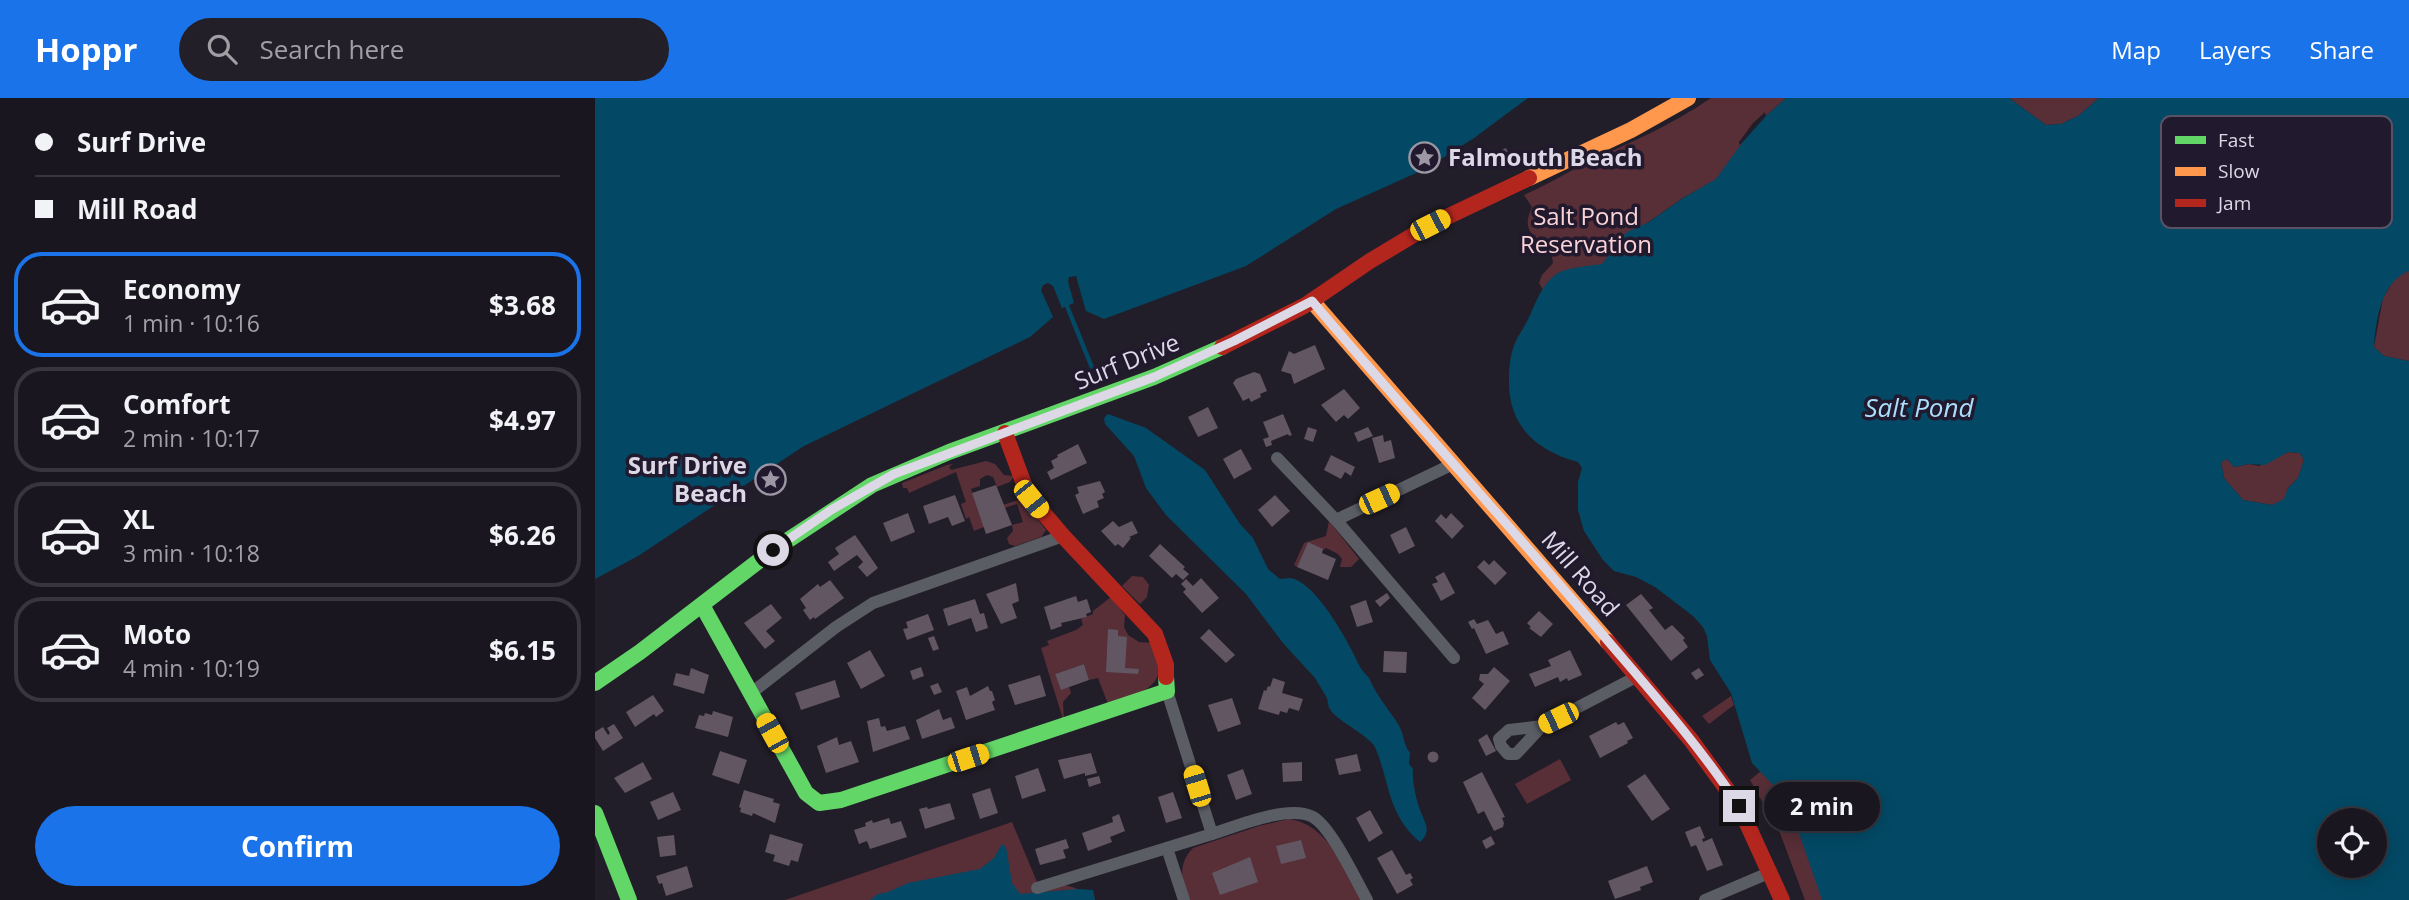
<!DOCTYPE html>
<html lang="en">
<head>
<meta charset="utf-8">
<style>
	:root { --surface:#1a161f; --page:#231f28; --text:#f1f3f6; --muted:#9f9fa4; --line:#38353d; --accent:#1a73e8 }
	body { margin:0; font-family:"Open Sans",sans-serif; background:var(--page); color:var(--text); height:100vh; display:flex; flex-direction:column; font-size:26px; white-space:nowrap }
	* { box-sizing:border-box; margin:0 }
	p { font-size:23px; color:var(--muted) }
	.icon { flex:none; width:38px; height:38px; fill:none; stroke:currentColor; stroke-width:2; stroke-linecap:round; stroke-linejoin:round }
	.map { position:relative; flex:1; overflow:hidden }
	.details { display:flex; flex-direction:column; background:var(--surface); width:595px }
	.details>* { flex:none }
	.banner { display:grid; align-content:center; height:154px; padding:0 35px; background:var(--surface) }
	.fabs { position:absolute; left:1722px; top:710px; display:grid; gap:14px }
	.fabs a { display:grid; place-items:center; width:70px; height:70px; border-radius:50%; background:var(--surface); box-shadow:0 4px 18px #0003,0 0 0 2px var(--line); font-size:35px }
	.end { position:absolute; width:32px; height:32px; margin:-16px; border:9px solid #ddd8e6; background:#111; box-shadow:0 0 0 4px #111 }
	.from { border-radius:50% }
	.bubble { position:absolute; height:49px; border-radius:24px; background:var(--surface); box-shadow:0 4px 18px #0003,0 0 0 2px var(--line); font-size:23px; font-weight:700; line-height:49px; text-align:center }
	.car { position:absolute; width:21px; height:42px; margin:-21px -10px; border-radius:9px; box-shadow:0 0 5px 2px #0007; background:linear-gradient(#f5c518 24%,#345 0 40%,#f5c518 0 76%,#345 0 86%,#f5c518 0) }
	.banner b { display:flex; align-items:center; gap:24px; height:66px; font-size:26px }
	.banner b+b { border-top:2px solid var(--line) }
	.banner i { width:18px; height:18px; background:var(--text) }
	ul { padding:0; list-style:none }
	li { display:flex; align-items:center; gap:21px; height:105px; margin:0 14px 10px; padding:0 21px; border:4px solid var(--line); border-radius:28px }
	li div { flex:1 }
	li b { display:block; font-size:26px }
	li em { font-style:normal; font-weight:700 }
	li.selected { border-color:var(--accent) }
	li>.icon { width:63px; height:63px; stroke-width:1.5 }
	.button { display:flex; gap:14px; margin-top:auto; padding:14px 35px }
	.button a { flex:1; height:80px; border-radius:42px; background:var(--accent); color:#fff; font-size:28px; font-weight:700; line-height:80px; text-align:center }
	header { display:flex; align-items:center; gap:42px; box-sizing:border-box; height:98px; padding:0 35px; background:var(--accent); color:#fff }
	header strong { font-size:33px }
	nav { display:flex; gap:38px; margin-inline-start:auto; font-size:24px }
	.search { width:490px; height:63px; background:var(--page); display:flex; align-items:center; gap:18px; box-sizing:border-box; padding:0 24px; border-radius:38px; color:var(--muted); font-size:26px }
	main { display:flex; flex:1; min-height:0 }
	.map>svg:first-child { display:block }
	.green { fill:#582e37 }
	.water { fill:#034965; fill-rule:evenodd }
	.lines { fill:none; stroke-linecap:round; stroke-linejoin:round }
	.stream { stroke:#034965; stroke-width:4.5 }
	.building { fill:#615662 }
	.street { stroke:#5a5d64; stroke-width:12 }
	.fast { stroke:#63d668; stroke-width:16 }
	.slow { stroke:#ff974d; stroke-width:16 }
	.jam { stroke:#b3261e; stroke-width:16 }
	.route { stroke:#ddd8e6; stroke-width:9 }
	.labels { text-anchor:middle; stroke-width:7; stroke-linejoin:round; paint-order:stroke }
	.poi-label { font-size:24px; font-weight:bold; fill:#ddd8e6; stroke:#21192d; text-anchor:start }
	.park-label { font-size:24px; fill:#fad3d7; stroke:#21192d }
	.street-label { font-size:24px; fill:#ddd8e6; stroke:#21192d }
	.water-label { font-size:26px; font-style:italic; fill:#aadefb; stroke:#21192d }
	.key { fill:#21192d; stroke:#595264; stroke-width:2 }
	.key-label { font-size:19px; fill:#ddd8e6 }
</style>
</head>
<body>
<header>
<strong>Hoppr</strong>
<div class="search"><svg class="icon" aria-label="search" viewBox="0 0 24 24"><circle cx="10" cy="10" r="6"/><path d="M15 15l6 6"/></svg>Search here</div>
<nav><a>Map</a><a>Layers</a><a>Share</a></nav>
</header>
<main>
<section class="details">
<div class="banner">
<b><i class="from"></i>Surf Drive</b>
<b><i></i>Mill Road</b>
</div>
<ul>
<li class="selected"><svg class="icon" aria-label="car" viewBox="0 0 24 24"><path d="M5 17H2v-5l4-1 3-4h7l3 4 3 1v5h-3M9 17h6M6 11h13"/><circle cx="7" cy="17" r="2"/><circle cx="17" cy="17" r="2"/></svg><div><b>Economy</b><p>1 min · 10:16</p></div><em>$3.68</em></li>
<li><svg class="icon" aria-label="car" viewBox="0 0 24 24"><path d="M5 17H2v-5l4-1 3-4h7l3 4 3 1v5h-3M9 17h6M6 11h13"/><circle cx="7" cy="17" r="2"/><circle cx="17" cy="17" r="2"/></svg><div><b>Comfort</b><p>2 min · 10:17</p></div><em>$4.97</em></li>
<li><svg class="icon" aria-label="car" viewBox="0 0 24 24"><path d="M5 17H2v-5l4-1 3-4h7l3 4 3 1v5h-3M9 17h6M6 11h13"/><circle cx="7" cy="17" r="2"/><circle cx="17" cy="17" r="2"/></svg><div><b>XL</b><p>3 min · 10:18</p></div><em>$6.26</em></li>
<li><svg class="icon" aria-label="car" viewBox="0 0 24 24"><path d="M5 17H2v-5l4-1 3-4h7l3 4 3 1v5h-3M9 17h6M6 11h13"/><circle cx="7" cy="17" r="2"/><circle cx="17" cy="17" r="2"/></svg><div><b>Moto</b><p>4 min · 10:19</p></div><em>$6.15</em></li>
</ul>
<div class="button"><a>Confirm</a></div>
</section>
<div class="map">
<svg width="1814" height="802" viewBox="0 0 1814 802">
	<rect width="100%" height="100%" fill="#221e29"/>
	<g class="green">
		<path d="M1116 0H1191L1171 18 1170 14 1158 25 1144 44V47L1147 45 1127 78 1088 100 1052 125 1008 172 957 180 948 192 944 185 947 177 958 165C955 136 921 144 937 109L929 97C949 88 968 77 987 67 1031 46 1076 28 1116 0Z"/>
		<path d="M1414 0H1504L1483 18 1466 26 1451 27Z"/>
		<path d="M1814 168V263L1789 258 1779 249 1788 200 1801 178Z"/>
		<path d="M1693 354 1705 355 1709 362 1703 380 1693 390 1690 401 1677 407 1648 402 1629 380 1626 364 1632 361 1639 369 1654 366 1664 368Z"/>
		<path d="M391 363 400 366 409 377 419 378 415 384 402 389 398 379 392 377 385 381V388L376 391 389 429 379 433 374 419 371 421 366 406 371 404 361 374 314 395 312 390H308L307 385 352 367 358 366 354 369 356 372Z"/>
		<path d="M426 401 451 432 446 439 420 448 414 446 412 440 418 433 417 427 428 424 422 406 409 410 408 407Z"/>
		<path d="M734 423 764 461 756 469H745L747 461 743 456 731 450 728 452 713 444 702 469 699 467 709 445 731 438Z"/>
		<path d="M537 478 548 479 554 487 552 499 545 506 527 488Z"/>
		<path d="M516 499 530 517 529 529 533 537 544 544 558 545C559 552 563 560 564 568 566 593 531 600 513 606L503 580 494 582 489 566 460 576 466 591 474 589 476 595 468 604 469 621 466 622 467 618 446 550 454 547 452 543 481 532 488 527 486 521 498 516V513Z"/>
		<path d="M1136 598 1139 607 1114 626 1107 618Z"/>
		<path d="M965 661 976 682 932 706 920 686Z"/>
		<path d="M1172 668 1237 802H1210L1185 735 1155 682Z"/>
		<path d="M694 721C733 726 749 771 766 802H592C587 783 582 766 598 750L664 728Z"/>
		<path d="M417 724 442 784C460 786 486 786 497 802H190Z"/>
	</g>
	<g class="water">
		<path d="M0 0H933L879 40 830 71 741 111 651 168 509 221 491 213 481 178 474 179 473 184 479 205 467 210 458 188 453 185 448 187 446 192 458 219 435 239 209 348 43 458 0 481Z"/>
		<path d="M1191 0H1414L1451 27 1466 26 1483 18 1504 0H1814V173C1786 184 1781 221 1779 249L1789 258 1814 263V802H1227L1205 738 1181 690 1157 665 1136 595 1115 562 1112 538 1108 529 1098 518 1060 489 1041 479 1019 473 1008 462 989 433 983 412V384L987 370 983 364C942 353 913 328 914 282 914 270 915 257 920 245 924 236 931 227 935 217 942 202 949 182 965 174 977 169 994 168 1007 166L1032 134 1054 124 1088 100 1121 81 1147 45 1171 18ZM1693 354 1705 355 1709 362 1703 380 1693 390 1689 401 1677 407 1648 402 1629 380 1626 364 1632 361 1639 369 1654 366 1670 367ZM1734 723H1780V768H1734Z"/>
		<path d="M513 316 551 330 610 372 645 426 658 440 673 471 685 481C688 481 692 480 695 480 721 483 755 547 764 567 766 572 771 576 774 580 781 597 793 610 803 626 809 635 808 646 815 655L814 666 818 671C817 683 821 701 825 712 830 725 837 733 825 744 792 716 795 684 780 649 775 639 747 625 738 615L734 610 732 600 720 580 688 545 651 496 571 417 551 390 539 358 510 326 509 320Z"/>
		<path d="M407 746 411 749 417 785 425 796 482 791 498 792 500 802H275L283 796 293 794 313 785 385 771 399 760Z"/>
	</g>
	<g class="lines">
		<path class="stream" d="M472 208 500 277"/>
	</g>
	<g class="building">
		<path d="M911 50 917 63 906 68 900 55Z"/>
		<path d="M720 247 730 271 699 286 696 276 686 273 694 253 699 256Z"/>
		<path d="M659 274 665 276 672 293 665 296 666 299 656 304 654 300 648 303 638 285 641 281Z"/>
		<path d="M749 291 765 310 753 321 749 317 741 324 726 307Z"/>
		<path d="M613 309 623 330 603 339 593 319Z"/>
		<path d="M688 316 697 337 694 338 693 336 676 343 677 347 671 349 668 341 674 339 668 324Z"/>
		<path d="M713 329 722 332 718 344 709 341Z"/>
		<path d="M773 329 778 338 763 344 759 335Z"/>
		<path d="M788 337 789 344 796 342 800 360 784 365 777 340Z"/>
		<path d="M483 346 492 365 456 382 452 374 459 370 456 363 463 359 462 357Z"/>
		<path d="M646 351 657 371 639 381 628 361Z"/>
		<path d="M736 357 760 369 756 378 750 374 746 381 729 372Z"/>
		<path d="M505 383 510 394 507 396 509 400 502 403 504 409 488 416 480 397 484 395 482 389Z"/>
		<path d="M401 387 417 427 391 436 377 395Z"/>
		<path d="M360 397 370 423 357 428 353 419 334 426 328 408Z"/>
		<path d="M680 397 695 413 677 429 663 412Z"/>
		<path d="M313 415 320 434 296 444 288 425Z"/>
		<path d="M856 415 869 428 857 441 840 423 846 416 851 421Z"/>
		<path d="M518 423 524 429 537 423 543 435 534 439 536 440 528 450 523 446 520 448 506 433Z"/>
		<path d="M811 429 820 448 804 456 795 437Z"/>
		<path d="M260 437 283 470 272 479 263 469 268 464 262 457 239 473 233 464 244 456 240 450Z"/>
		<path d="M713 444 728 451 727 455 741 461 733 482 702 469Z"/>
		<path d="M565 446 590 469 588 471 594 476 588 482 581 476 577 480 554 458Z"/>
		<path d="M889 462 894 467 899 462 912 475 900 487 882 469Z"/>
		<path d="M849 474 860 495 846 503 837 486 843 484 840 479Z"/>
		<path d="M606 480 624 500 607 515 588 494 591 491 586 486 591 481 598 488Z"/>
		<path d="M235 482 249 500 220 521 219 519 215 522 208 512 211 510 205 501 223 486 225 489Z"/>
		<path d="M421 485 424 503 417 506 422 520 406 526 391 496Z"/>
		<path d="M792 495 795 500 785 509 780 503Z"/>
		<path d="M1046 496 1058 510 1054 512 1070 532 1077 527 1090 540 1088 542 1093 549 1076 563 1031 507Z"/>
		<path d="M481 498 483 504 492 501 496 514 491 516 492 519 466 525 467 528 456 532 449 509Z"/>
		<path d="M380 501 385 516 389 515 393 530 381 534 376 520 353 528 348 511Z"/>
		<path d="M771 502 778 524 762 529 755 508Z"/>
		<path d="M176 506 187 520 171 533 180 543 170 551 149 525Z"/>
		<path d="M944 513 958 526 946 539 934 530 936 529 932 525Z"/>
		<path d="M333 516 339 532 312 542 308 531 313 530 311 524Z"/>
		<path d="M879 521 882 526 893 522 901 536 908 533 914 546 891 556 879 530 877 531 873 524Z"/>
		<path d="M513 531 523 532V538L532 539 530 570 544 571 543 576 511 574Z"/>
		<path d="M614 531 640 557 631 565 605 540Z"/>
		<path d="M339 538 344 551 338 553 333 540Z"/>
		<path d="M275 552 290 578 266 591 252 565Z"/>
		<path d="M975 552 987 577 973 583 972 580 965 584 963 579 940 589 934 576 956 568 953 562Z"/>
		<path d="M789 553 812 554 811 575 788 574Z"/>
		<path d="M489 566 494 582 466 592 460 576Z"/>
		<path d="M326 569 329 578 318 582 315 573Z"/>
		<path d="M899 569 915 583 890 612 877 600 889 586 884 582 885 576H893Z"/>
		<path d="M96 570 114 577 109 596 78 587 81 575 94 578Z"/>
		<path d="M1104 570 1109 577 1101 582 1096 575Z"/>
		<path d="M445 577 451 598 420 607 413 587Z"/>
		<path d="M678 580 690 584 687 595 708 601 704 613 694 610 692 615 685 613 684 617 663 611 669 592 671 593 673 588 675 589Z"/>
		<path d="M240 582 245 599 206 612 200 595Z"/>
		<path d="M343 585 347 594 339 597 335 588Z"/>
		<path d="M393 588 395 593H397L400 602 397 604 400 612 371 622 361 593 372 589 375 598Z"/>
		<path d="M58 597 69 613 61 619 59 616 40 629 31 614Z"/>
		<path d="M637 600 646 626 623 634 613 607Z"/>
		<path d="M344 611 348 622 356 619 360 630 327 641 321 622Z"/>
		<path d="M118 613 138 619 133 639 100 630 104 617 109 618 110 615 117 617Z"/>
		<path d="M284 620 286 629 290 628 292 633 310 628 315 641 278 654 272 623Z"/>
		<path d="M1021 624 1023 627 1029 624 1038 640 1032 643 1033 645 1005 660 994 638Z"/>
		<path d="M19 626 28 640 8 653 0 640V634L8 629 13 637 15 635 12 630Z"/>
		<path d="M892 636 901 653 891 658 883 642Z"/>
		<path d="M242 639 244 647 256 643 264 664 231 675 222 648Z"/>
		<path d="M125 653 152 662 144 686 117 677Z"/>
		<circle cx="838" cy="659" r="5.5"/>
		<path d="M496 655 502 675 490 678V675L469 681 463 662Z"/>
		<path d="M762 656 766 673 744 677 740 661Z"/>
		<path d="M48 664 57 681 30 695 19 680Z"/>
		<path d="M707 664V683L688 684 687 665Z"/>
		<path d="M443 670 451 693 427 701 420 678Z"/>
		<path d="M648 671 657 696 641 702 632 677Z"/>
		<path d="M887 674 910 719 907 720 909 725 908 729 899 733 889 713 883 716 868 684Z"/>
		<path d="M1050 676 1075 711 1057 723 1032 688Z"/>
		<path d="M504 678 506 685 494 689 492 681Z"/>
		<path d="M395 690 403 715 385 721 377 696Z"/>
		<path d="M149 692 179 701 178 704 185 706 180 725 158 715 157 718 145 714 146 710 144 709Z"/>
		<path d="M78 694 86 712 63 722 55 704Z"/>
		<path d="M578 694 587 720 571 725 563 699Z"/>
		<path d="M355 705 360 721 330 731 324 711 332 709 333 711Z"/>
		<path d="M775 712 788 735 774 744 761 720Z"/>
		<path d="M524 716 530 733 515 739 517 744 493 753 487 735 518 724 517 719Z"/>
		<path d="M294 720 296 726 306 723 312 739 275 751 272 743 264 746 259 732 271 728 270 725 277 722 278 725Z"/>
		<path d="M1105 728 1110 740 1107 741 1108 744 1117 740 1128 767 1112 773 1101 747 1096 749 1090 734Z"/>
		<path d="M175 736 208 746 203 764 196 762 194 768 178 763 180 757 170 754Z"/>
		<path d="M79 737 81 757 65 759 62 739Z"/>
		<path d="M896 738 900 746 891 751 887 743Z"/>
		<path d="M471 741 474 750 468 752 471 760 445 767 440 751Z"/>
		<path d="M706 742 711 760 686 766 681 748Z"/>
		<path d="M797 752 811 777 815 775 818 780 815 782 818 787 802 796 782 760Z"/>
		<path d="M655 759 663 784 625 797 617 775Z"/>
		<path d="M92 768 98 789 71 798 67 785 64 786 61 778Z"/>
		<path d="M1052 768 1058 784 1045 789 1046 792 1020 801 1013 783Z"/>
	</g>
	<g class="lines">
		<g class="street">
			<path d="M682 360 741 422 859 560"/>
			<path d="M741 422 858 366"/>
			<path d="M572 593 617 736C642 728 694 706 718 719 736 729 761 782 772 802"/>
			<path d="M155 596 241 529 278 505 468 438"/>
			<path d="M947 628 921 656H913L906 648 904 641 914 632 947 628 1043 578"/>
			<path d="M572 750 589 802"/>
			<path d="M442 790 617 736"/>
			<path d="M1110 802 1176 774"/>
		</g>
		<g class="fast">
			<path d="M107 507 211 695 224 705 246 702 572 593 571 579"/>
			<path d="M0 585 45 554 178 452 277 387 354 354 559 279 627 249"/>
			<path d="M0 715 34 802"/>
		</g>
		<g class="slow">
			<path d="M934 80 1036 32 1093 0"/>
			<path d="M717 203 1013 544"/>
		</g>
		<g class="jam">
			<path d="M627 249 709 208 775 163 835 127 934 80"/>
			<path d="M410 335 433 397 468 438 560 536 571 567V579"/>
			<path d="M1013 544 1096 642 1144 708 1187 802"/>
		</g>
	</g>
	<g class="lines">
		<path class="route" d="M178 452 236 412 299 376 559 279 639 243 717 203C810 313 908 420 1002 530 1051 588 1102 644 1144 708"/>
	</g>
	<defs>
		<symbol id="sight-ring" viewBox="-11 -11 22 22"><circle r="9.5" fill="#21192d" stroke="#9c97a4" stroke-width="1.5"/><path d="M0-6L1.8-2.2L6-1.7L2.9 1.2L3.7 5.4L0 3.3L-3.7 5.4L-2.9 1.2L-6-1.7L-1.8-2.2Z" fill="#9c97a4"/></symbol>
	</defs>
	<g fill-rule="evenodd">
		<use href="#sight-ring" x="812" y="42" width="35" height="35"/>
		<use href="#sight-ring" x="158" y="364" width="35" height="35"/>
	</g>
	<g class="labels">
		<g class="poi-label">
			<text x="853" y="68">Falmouth Beach</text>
			<text x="152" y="376" text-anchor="end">Surf Drive<tspan x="152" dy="28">Beach</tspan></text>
		</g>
		<g class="park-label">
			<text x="991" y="127">Salt Pond<tspan x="991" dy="28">Reservation</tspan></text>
		</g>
		<g class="street-label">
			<text transform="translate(532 264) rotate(-22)" y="8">Surf Drive</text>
			<text transform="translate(985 476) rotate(49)" y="8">Mill Road</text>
		</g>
		<g class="water-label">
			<text x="1324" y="319">Salt Pond</text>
		</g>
	</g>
	<rect x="1566" y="18" width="231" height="112" rx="10" class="key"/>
	<rect x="1580" y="38" width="31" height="8" fill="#63d668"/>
	<rect x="1580" y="69" width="31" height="9" fill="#ff974d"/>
	<rect x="1580" y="101" width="31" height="8" fill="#b3261e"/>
	<g class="key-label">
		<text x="1623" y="49">Fast</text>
		<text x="1623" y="80">Slow</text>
		<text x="1623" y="112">Jam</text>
	</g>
</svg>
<div class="fabs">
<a><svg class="icon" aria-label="locate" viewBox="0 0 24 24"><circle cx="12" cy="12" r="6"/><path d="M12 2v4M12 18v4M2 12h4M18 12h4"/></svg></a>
</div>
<i class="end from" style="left:178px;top:452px"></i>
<i class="end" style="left:1144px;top:708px"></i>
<div class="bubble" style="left:1169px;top:684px;width:116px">2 min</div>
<i class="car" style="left:835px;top:127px;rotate:63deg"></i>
<i class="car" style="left:436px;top:401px;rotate:141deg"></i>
<i class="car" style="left:784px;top:401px;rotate:65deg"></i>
<i class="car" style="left:963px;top:620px;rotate:244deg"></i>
<i class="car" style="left:177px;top:635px;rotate:331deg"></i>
<i class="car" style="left:373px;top:660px;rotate:72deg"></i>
<i class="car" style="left:602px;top:688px;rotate:343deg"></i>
</div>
</main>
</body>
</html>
